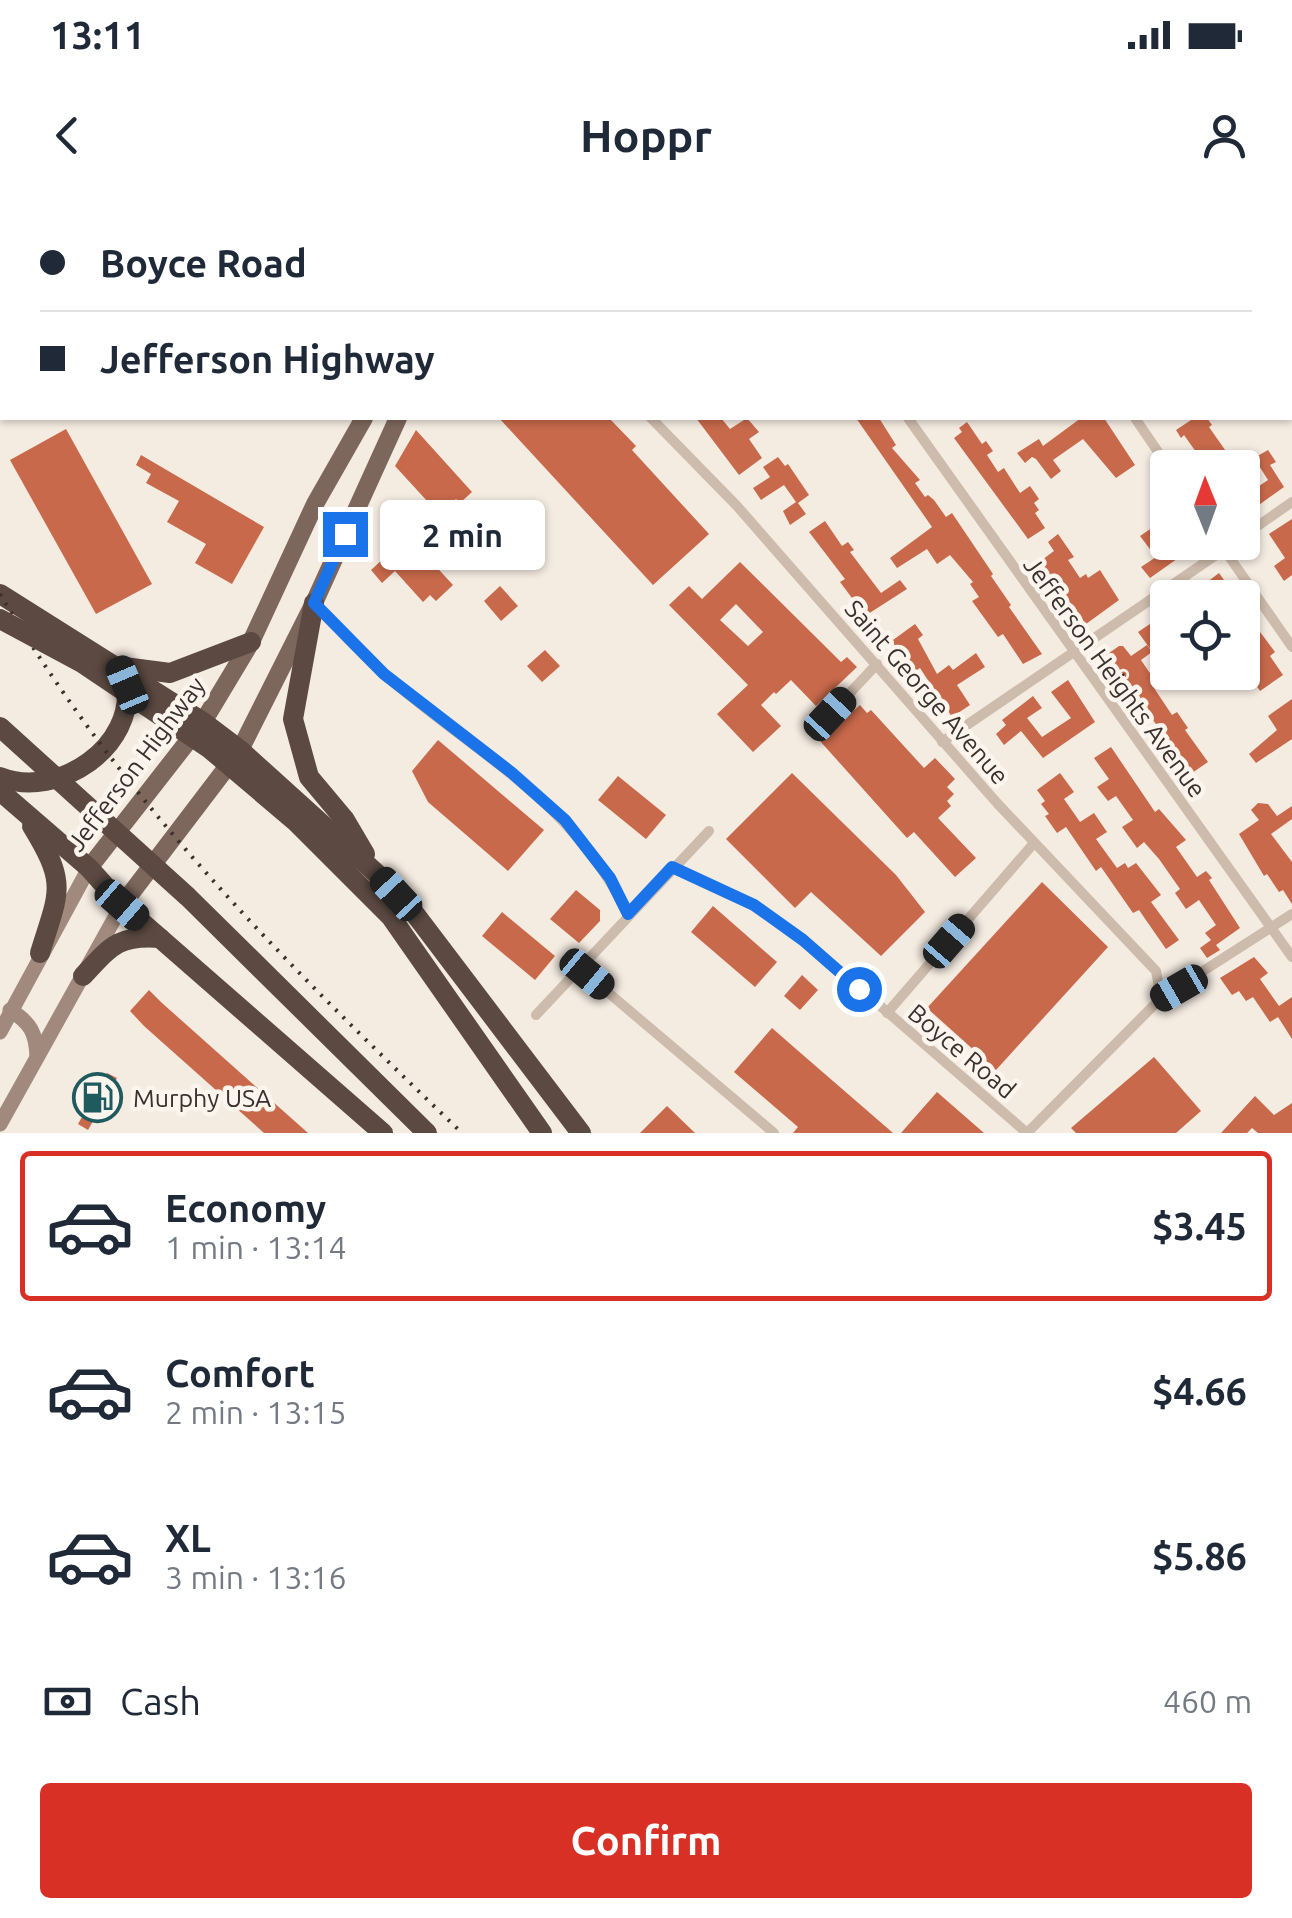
<!DOCTYPE html>
<html lang="en">
<head>
<meta charset="utf-8">
<style>
	:root { --surface:#fff; --page:#f6f6f7; --text:#1f2937; --muted:#747a83; --line:#e0e1e3; --accent:#d93025 }
	body { margin:0; font-family:Ubuntu,sans-serif; background:var(--page); color:var(--text); height:100vh; display:flex; flex-direction:column; font-size:38px; white-space:nowrap }
	* { box-sizing:border-box; margin:0 }
	p { font-size:32px; color:var(--muted) }
	.icon { flex:none; width:55px; height:55px; fill:none; stroke:currentColor; stroke-width:2; stroke-linecap:round; stroke-linejoin:round }
	.map { position:relative; height:933px; overflow:hidden }
	.side { display:flex; flex-direction:column; background:var(--surface); flex:1 }
	.side>* { flex:none }
	.banner { position:absolute; left:0px; top:0px; width:1292px; height:220px; box-shadow:0 2px 8px #0004; display:grid; align-content:center; height:220px; padding:0 40px; background:var(--surface) }
	.needle { width:65px; rotate:359deg }
	.fabs { position:absolute; left:1150px; top:250px; display:grid; gap:20px }
	.fabs a { display:grid; place-items:center; width:110px; height:110px; border-radius:10px; background:var(--surface); box-shadow:0 2px 8px #0004; font-size:50px }
	.end { position:absolute; width:45px; height:45px; margin:-22px; border:12px solid #1a73e8; background:#fff; box-shadow:0 0 0 5px #fff }
	.from { border-radius:50% }
	.bubble { position:absolute; height:70px; border-radius:10px; background:var(--surface); box-shadow:0 2px 8px #0004; font-size:32px; font-weight:700; line-height:70px; text-align:center }
	.car { position:absolute; width:30px; height:60px; margin:-30px -15px; border-radius:12px; box-shadow:0 0 8px 2px #0007; background:linear-gradient(#222 24%,#8ab4d8 0 40%,#222 0 76%,#8ab4d8 0 86%,#222 0) }
	.banner b { display:flex; align-items:center; gap:35px; height:95px; font-size:38px }
	.banner b+b { border-top:2px solid var(--line) }
	.banner i { width:25px; height:25px; background:var(--text) }
	ul { padding:18px 0 0; list-style:none }
	li { display:flex; align-items:center; gap:30px; height:150px; margin:0 20px 15px; padding:0 20px; border:5px solid transparent; border-radius:10px }
	li div { flex:1 }
	li b { display:block; font-size:38px }
	li em { font-style:normal; font-weight:700 }
	li.on { border-color:var(--accent) }
	li>.icon { width:90px; height:90px; stroke-width:1.5 }
	.pay { display:flex; align-items:center; gap:25px; height:110px; padding:0 40px; font-size:38px }
	.pay p { margin-inline-start:auto }
	.action { display:flex; gap:20px; margin-top:auto; padding:20px 40px }
	.action a { flex:1; height:115px; border-radius:10px; background:var(--accent); color:#fff; font-size:40px; font-weight:700; line-height:115px; text-align:center }
	.status { display:flex; justify-content:space-between; align-items:center; height:70px; padding:0 50px; background:var(--surface); direction:ltr }
	.status svg { height:28px; fill:currentColor }
	header { display:flex; justify-content:space-between; align-items:center; height:130px; padding:0 40px; background:var(--surface); font-size:45px; font-weight:700 }
	.map>svg:first-child { display:block }
	.building { fill:#c8694b; fill-rule:evenodd }
	.lines { fill:none; stroke-linecap:round; stroke-linejoin:round }
	.street { stroke:#cdbbac; stroke-width:10 }
	.secondary { stroke:#a18a7d; stroke-width:15 }
	.primary { stroke:#7d675c; stroke-width:18 }
	.highway { stroke:#5c4a42; stroke-width:20 }
	.rail { stroke:#3b302b; stroke-width:4; stroke-dasharray:2.5 8; stroke-linecap:butt }
	.highway-bridge { stroke:#5c4a42; stroke-width:20 }
	.route { stroke:#1a73e8; stroke-width:12 }
	.labels { text-anchor:middle; stroke-width:9; stroke-linejoin:round; paint-order:stroke }
	.street-label { font-size:25px; fill:#3b302b; stroke:#fbf5ee }
	.poi-label { font-size:25px; fill:#3b302b; stroke:#fbf5ee; text-anchor:start }
</style>
</head>
<body>
<div class="status"><b>13:11</b><svg viewBox="0 0 49 12"><path d="M0 12V9h3v3zM5 12V6h3v6zM10 12V3h3v9zM15 12V0h3v12zM26 1h20v11H26zM47 4h2v5h-2z"/></svg></div>
<header><svg class="icon" aria-label="back" viewBox="0 0 24 24"><path d="M15 5l-7 7 7 7"/></svg>Hoppr<svg class="icon" aria-label="person" viewBox="0 0 24 24"><circle cx="12" cy="8" r="4"/><path d="M4 21q1-7 8-7t8 7"/></svg></header>
<div class="map">
<svg width="1292" height="933" viewBox="0 0 1292 933">
	<rect width="100%" height="100%" fill="#f4ebe1"/>
	<g class="building">
		<path d="M499 218H609L636 246 632 250 709 334 653 385Z"/>
		<path d="M696 218H721L730 229 747 218 759 232 749 239 762 258 739 275Z"/>
		<path d="M856 218H879L896 245 892 248 920 280 915 283 925 297 928 295 934 300 946 317 952 313 993 374 991 376 1011 405 1009 407 1042 454 1023 464 1003 434 998 437 972 401 979 397 970 384 973 382 950 355 937 364 927 349 897 368 890 358 932 327Z"/>
		<path d="M1081 218H1104L1135 265 1116 278 1083 239 1053 260 1061 271 1051 279 1036 259 1032 257 1025 263 1017 253 1039 239 1043 246Z"/>
		<path d="M1194 218H1207L1212 225 1209 227 1230 257 1237 252 1245 264 1240 268H1201L1192 255 1196 252 1184 235 1181 238 1176 230Z"/>
		<path d="M967 222 982 244 986 241 993 251 987 255 998 272 1004 268 1020 293 1030 286 1039 299 1034 303 1039 310 1035 313 1045 328 1028 339 954 238 962 232 959 228Z"/>
		<path d="M66 229 152 384 96 414 10 260Z"/>
		<path d="M416 230 472 292 460 303 456 299 439 314 395 266Z"/>
		<path d="M1268 250 1276 262 1270 265 1284 287 1256 307 1247 294 1268 280 1254 258Z"/>
		<path d="M141 255 264 327 232 384 195 363 206 344 167 322 179 301 146 283 151 274 136 265Z"/>
		<path d="M778 257 785 266 788 264 809 295 798 303 806 314 790 325 783 311 796 302 784 285 761 300 753 288 770 277 763 267Z"/>
		<path d="M1168 317V342H1201L1150 378 1141 367 1156 357 1140 336Z"/>
		<path d="M1292 319V375L1284 381 1274 366 1285 358 1269 334Z"/>
		<path d="M825 321 842 346 848 342 854 350 850 352 881 393 900 380 907 389 868 414 864 408 861 410 840 382 845 379 809 332Z"/>
		<path d="M1058 334 1074 357 1068 360 1080 378 1086 374 1088 378 1100 370 1119 400 1086 424 1039 362 1054 351 1048 342Z"/>
		<path d="M408 336 453 385 436 401 430 395 423 402 395 371 382 383 371 370Z"/>
		<path d="M740 362 841 462 847 457 857 467 816 506 791 480 776 494 774 492 761 505 781 526 753 552 717 514 748 485 669 405 689 386 702 399ZM736 404 763 432 748 446 720 420Z"/>
		<path d="M1219 373 1229 387 1225 390 1231 398H1184L1180 392 1189 385 1194 392Z"/>
		<path d="M500 386 518 406 501 421 484 401Z"/>
		<path d="M1168 412V438L1151 450 1138 432Z"/>
		<path d="M1249 417 1275 452 1270 456 1283 475 1260 491 1247 472 1242 475V421Z"/>
		<path d="M915 424 923 435 918 439 937 474 949 465 953 470 976 453 985 467 957 485 970 505 952 517 920 468 914 472 895 447 893 440Z"/>
		<path d="M1147 445 1152 452 1141 460 1158 485 1154 488 1172 515 1177 512 1188 528 1185 530 1208 562 1192 573 1136 497 1122 479 1118 481 1102 458 1119 446H1123L1131 456Z"/>
		<path d="M545 450 560 466 542 482 527 466Z"/>
		<path d="M1068 480 1095 522 1043 558 1021 531 1004 545 996 534 1006 525 1002 520 1033 496 1042 508 1027 518 1042 537 1071 518 1051 492Z"/>
		<path d="M1292 499V539L1256 563 1249 554 1277 530 1268 516Z"/>
		<path d="M860 505 867 513 871 510 924 568 935 558 955 579 947 587 954 594 947 601 951 606 938 618 976 658 955 677 914 632 907 638 820 541Z"/>
		<path d="M438 540 544 630 508 671 428 602 412 571Z"/>
		<path d="M1111 547 1155 612 1159 609 1186 640 1176 647 1197 677 1206 671 1212 678 1209 680 1240 728 1216 745 1220 750 1207 758 1200 748 1211 740 1205 733 1216 725 1199 700 1186 709 1175 693 1180 689 1159 659 1144 642 1137 648 1122 627 1133 620 1116 596 1108 601 1097 587 1109 579 1094 558Z"/>
		<path d="M792 573 896 675 925 712 881 756 811 692 795 708 726 639Z"/>
		<path d="M1060 573 1074 592 1064 599 1080 622 1094 613 1107 632 1096 639 1117 668 1125 663 1128 668 1136 663 1161 695 1151 702 1179 740 1166 749 1139 710 1133 713 1101 667 1096 671 1066 627 1057 633 1045 616 1049 614 1041 604 1045 601 1037 590Z"/>
		<path d="M618 576 666 615 646 639 598 600Z"/>
		<path d="M1258 603 1268 604 1277 616 1292 606V619L1271 634 1292 662V704L1283 690 1279 692 1267 674 1264 676 1239 634 1259 620 1251 610Z"/>
		<path d="M1042 682 1108 747 996 870 927 808Z"/>
		<path d="M576 690 600 710V721L579 743 550 719Z"/>
		<path d="M713 706 777 762 755 787 691 732Z"/>
		<path d="M502 712 555 756 535 780 482 736Z"/>
		<path d="M1254 757 1268 773 1260 779 1279 806 1292 797V839L1278 817 1270 822 1253 797 1246 801 1239 791 1232 795 1220 778Z"/>
		<path d="M802 775 818 790 800 810 784 796Z"/>
		<path d="M149 790 162 803 308 933H264L144 826 130 811Z"/>
		<path d="M772 828 796 849 893 933H793L798 927 734 872Z"/>
		<path d="M1154 857 1201 911 1176 933H1076L1071 928Z"/>
		<path d="M107 873 117 878 88 930 78 924Z"/>
		<path d="M937 892 984 933H901Z"/>
		<path d="M1255 896 1274 915 1292 903V933H1258L1252 928 1247 933H1221Z"/>
		<path d="M667 906 695 933H640Z"/>
	</g>
	<g class="lines">
		<g class="street">
			<path d="M564 0V2"/>
			<path d="M761 0 762 2"/>
			<path d="M982 0 984 2"/>
			<path d="M1207 0 1208 2"/>
			<path d="M1290 119 1292 122"/>
			<path d="M651 218 737 306 997 603 1156 771 1161 798"/>
			<path d="M908 218 1292 757"/>
			<path d="M1135 218 1169 268"/>
			<path d="M1242 337 1292 302"/>
			<path d="M1219 342 1292 447"/>
			<path d="M315 405C338 428 361 454 385 475 477 556 570 597 628 714"/>
			<path d="M830 514 877 464"/>
			<path d="M942 542 1235 342"/>
			<path d="M672 667 754 705 803 739 1027 933"/>
			<path d="M578 767 774 933"/>
			<path d="M887 813 1034 643"/>
			<path d="M536 815 709 631"/>
			<path d="M1027 933 1161 798 1292 714"/>
		</g>
		<g class="secondary">
			<path d="M10 810C31 823 36 833 37 857"/>
			<path d="M0 832 89 668"/>
			<path d="M0 924 122 705"/>
		</g>
		<g class="primary">
			<path d="M491 2 493 0"/>
			<path d="M528 2 530 0"/>
			<path d="M89 668 203 522 251 442 315 304 364 218"/>
			<path d="M122 705 240 550 314 403 398 218"/>
		</g>
		<g class="highway">
			<path d="M0 394 203 522 240 550 376 673 415 714 581 933"/>
			<path d="M314 403 293 519 309 577 345 620 365 654"/>
			<path d="M124 467 170 473 251 442"/>
			<path d="M0 577C58 600 137 546 126 482"/>
			<path d="M0 591 89 668 122 705 383 933"/>
			<path d="M32 626C68 685 59 691 40 753"/>
			<path d="M83 776C111 746 118 735 160 738"/>
		</g>
		<path class="rail" d="M0 394C124 604 287 765 462 933"/>
		<g class="highway-bridge">
			<path d="M0 419 82 463 210 549 295 621 391 717 542 933"/>
			<path d="M0 527 188 697 427 933"/>
		</g>
	</g>
	<g class="lines">
		<path class="route" d="M345 334 314 403 384 474 512 573 565 620 610 678 628 714 672 667 754 705 803 740 859 789"/>
	</g>
	<defs>
		<symbol id="fuel-ring" viewBox="-11 -11 22 22"><circle r="9.5" fill="#fbf5ee" stroke="#1f5a5e" stroke-width="1.5"/><path d="M-5.5-6h7V0h2V4h1.3V-2.5L3-4.5l.8-.8L6-3V5H2.5V1h-1V6h-7ZM-4.2-4.7v3.2H.2V-4.7Z" fill="#1f5a5e"/></symbol>
	</defs>
	<g fill-rule="evenodd">
		<use href="#fuel-ring" x="70" y="870" width="55" height="55"/>
	</g>
	<g class="labels">
		<g class="street-label">
			<text transform="translate(1115 477) rotate(54)" y="9">Jefferson Heights Avenue</text>
			<text transform="translate(927 492) rotate(49)" y="9">Saint George Avenue</text>
			<text transform="translate(136 564) rotate(-53)" y="9">Jefferson Highway</text>
			<text transform="translate(962 851) rotate(40)" y="9">Boyce Road</text>
		</g>
		<g class="poi-label">
			<text x="133" y="907">Murphy USA</text>
		</g>
	</g>
</svg>
<div class="fabs">
<a><svg class="needle" viewBox="-14 -14 28 28"><path d="M0-13l5 13h-10z" fill="#e53935"/><path d="M0 13l5-13h-10z" fill="#747a83"/></svg></a>
<a><svg class="icon" aria-label="locate" viewBox="0 0 24 24"><circle cx="12" cy="12" r="6"/><path d="M12 2v4M12 18v4M2 12h4M18 12h4"/></svg></a>
</div>
<i class="end from" style="left:859px;top:789px"></i>
<i class="end" style="left:345px;top:334px"></i>
<div class="bubble" style="left:380px;top:300px;width:165px">2 min</div>
<i class="car" style="left:127px;top:485px;rotate:337deg"></i>
<i class="car" style="left:830px;top:514px;rotate:43deg"></i>
<i class="car" style="left:396px;top:694px;rotate:317deg"></i>
<i class="car" style="left:122px;top:705px;rotate:131deg"></i>
<i class="car" style="left:949px;top:741px;rotate:41deg"></i>
<i class="car" style="left:587px;top:774px;rotate:130deg"></i>
<i class="car" style="left:1179px;top:788px;rotate:240deg"></i>
<div class="banner">
<b><i class="from"></i>Boyce Road</b>
<b><i></i>Jefferson Highway</b>
</div>
</div>
<section class="side">
<ul>
<li class="on"><svg class="icon" aria-label="car" viewBox="0 0 24 24"><path d="M5 17H2v-5l4-1 3-4h7l3 4 3 1v5h-3M9 17h6M6 11h13"/><circle cx="7" cy="17" r="2"/><circle cx="17" cy="17" r="2"/></svg><div><b>Economy</b><p>1 min · 13:14</p></div><em>$3.45</em></li>
<li><svg class="icon" aria-label="car" viewBox="0 0 24 24"><path d="M5 17H2v-5l4-1 3-4h7l3 4 3 1v5h-3M9 17h6M6 11h13"/><circle cx="7" cy="17" r="2"/><circle cx="17" cy="17" r="2"/></svg><div><b>Comfort</b><p>2 min · 13:15</p></div><em>$4.66</em></li>
<li><svg class="icon" aria-label="car" viewBox="0 0 24 24"><path d="M5 17H2v-5l4-1 3-4h7l3 4 3 1v5h-3M9 17h6M6 11h13"/><circle cx="7" cy="17" r="2"/><circle cx="17" cy="17" r="2"/></svg><div><b>XL</b><p>3 min · 13:16</p></div><em>$5.86</em></li>
</ul>
<div class="pay"><svg class="icon" aria-label="cash" viewBox="0 0 24 24"><path d="M3 7h18v10H3z"/><circle cx="12" cy="12" r="2"/></svg>Cash<p>460 m</p></div>
<div class="action"><a>Confirm</a></div>
</section>
</body>
</html>
